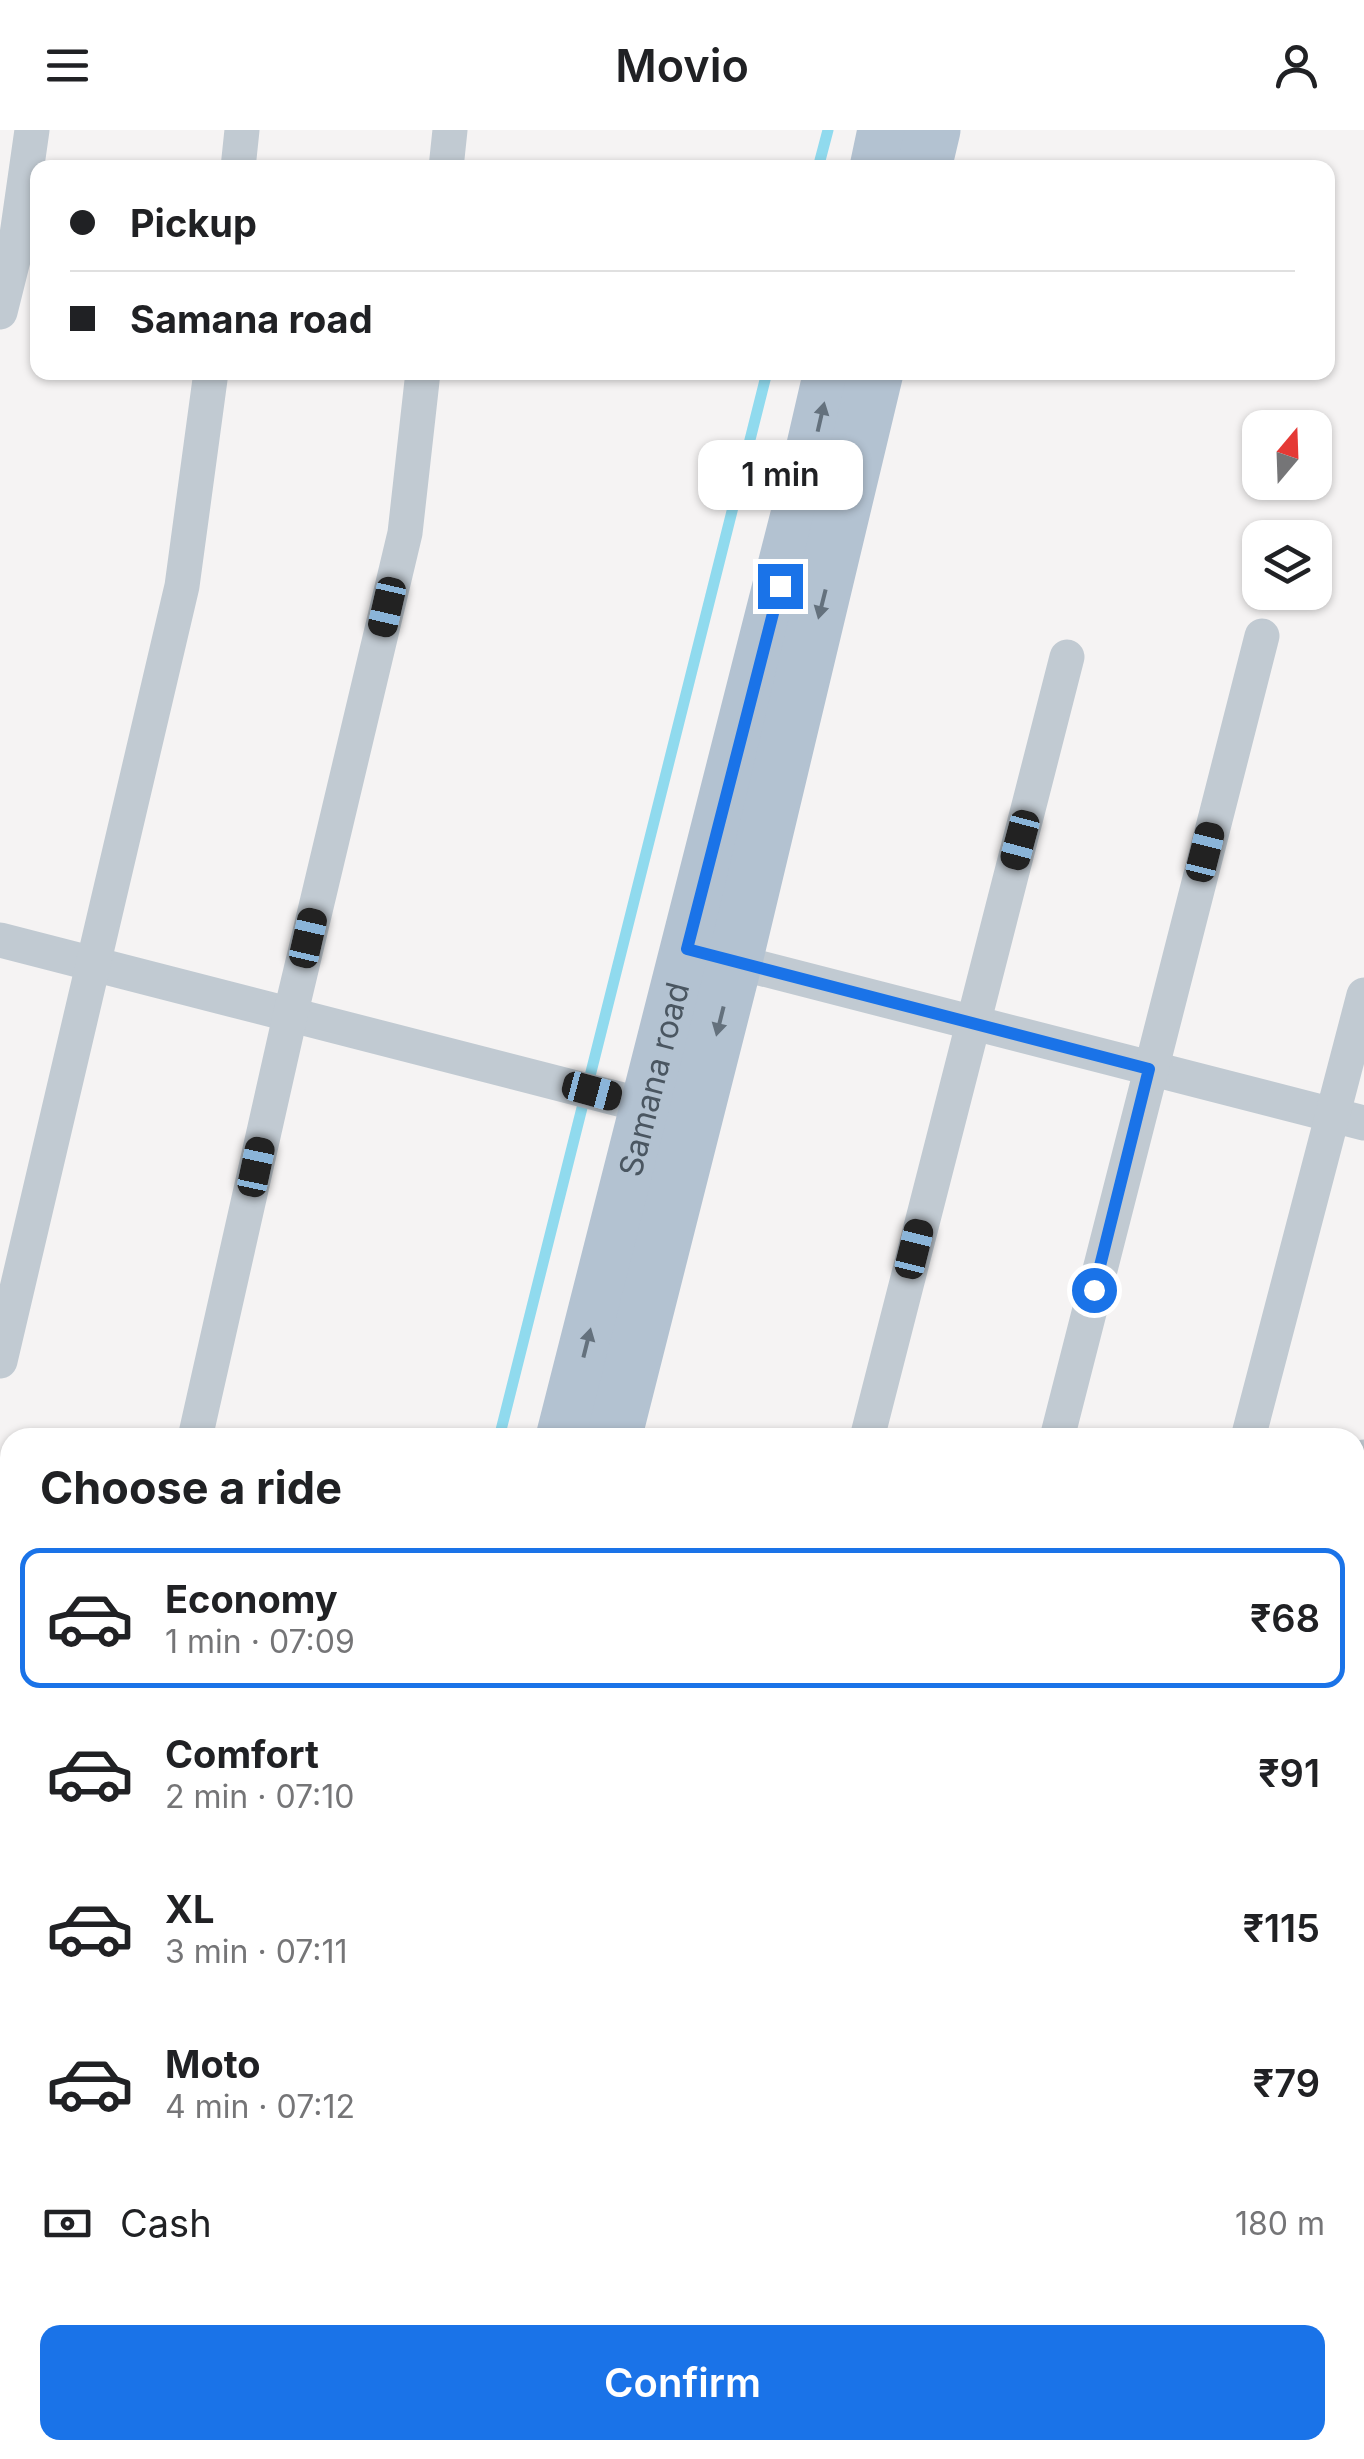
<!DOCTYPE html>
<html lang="en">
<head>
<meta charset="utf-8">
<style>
	:root { --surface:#fff; --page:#f2f2f2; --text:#202124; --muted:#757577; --line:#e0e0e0; --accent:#1a73e8 }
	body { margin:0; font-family:Inter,sans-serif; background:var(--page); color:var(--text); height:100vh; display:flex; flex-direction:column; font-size:38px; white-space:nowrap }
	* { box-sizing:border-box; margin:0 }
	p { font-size:32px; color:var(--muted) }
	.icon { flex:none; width:55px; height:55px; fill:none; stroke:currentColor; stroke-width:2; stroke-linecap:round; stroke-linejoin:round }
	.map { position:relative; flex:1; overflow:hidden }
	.panel { position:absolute; left:0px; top:1298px; width:1365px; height:1032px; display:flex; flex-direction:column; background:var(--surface); border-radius:30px 30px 0 0; box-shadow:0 2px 8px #0004 }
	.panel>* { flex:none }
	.guide { position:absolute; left:30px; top:30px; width:1305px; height:220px; border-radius:20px; box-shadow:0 2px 8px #0004; display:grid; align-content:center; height:220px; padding:0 40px; background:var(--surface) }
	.needle { width:65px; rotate:19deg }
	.tools { position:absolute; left:1242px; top:280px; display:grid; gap:20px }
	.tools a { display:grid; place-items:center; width:90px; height:90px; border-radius:20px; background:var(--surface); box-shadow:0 2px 8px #0004; font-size:50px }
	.end { position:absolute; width:45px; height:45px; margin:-22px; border:12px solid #1a73e8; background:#fff; box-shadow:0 0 0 5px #fff }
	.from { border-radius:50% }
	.bubble { position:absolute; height:70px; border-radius:20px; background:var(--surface); box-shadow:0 2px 8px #0004; font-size:32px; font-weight:600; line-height:70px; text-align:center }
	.car { position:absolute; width:30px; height:60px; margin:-30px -15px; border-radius:12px; box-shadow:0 0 8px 2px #0007; background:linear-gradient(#222 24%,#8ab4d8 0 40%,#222 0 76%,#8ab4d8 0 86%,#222 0) }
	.guide b { display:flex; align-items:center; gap:35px; height:95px; font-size:38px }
	.guide b+b { border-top:2px solid var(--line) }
	.guide i { width:25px; height:25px; background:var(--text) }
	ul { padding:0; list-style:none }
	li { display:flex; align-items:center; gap:30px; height:140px; margin:0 20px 15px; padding:0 20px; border:5px solid transparent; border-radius:20px }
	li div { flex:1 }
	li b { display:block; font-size:38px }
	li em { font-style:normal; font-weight:600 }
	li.on { border-color:var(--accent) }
	li>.icon { width:90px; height:90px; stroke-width:1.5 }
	h2 { padding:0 40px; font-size:45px; line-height:120px }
	.pay { display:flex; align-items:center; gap:25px; height:110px; padding:0 40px; font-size:38px }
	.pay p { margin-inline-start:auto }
	.primary-button { display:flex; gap:20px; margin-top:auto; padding:20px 40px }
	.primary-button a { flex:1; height:115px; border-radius:20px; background:var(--accent); color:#fff; font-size:40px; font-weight:600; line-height:115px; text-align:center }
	header { display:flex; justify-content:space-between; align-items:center; height:130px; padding:0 40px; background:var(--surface); font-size:45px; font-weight:600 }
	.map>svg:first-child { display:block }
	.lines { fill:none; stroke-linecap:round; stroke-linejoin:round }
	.stream { stroke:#90daee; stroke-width:11 }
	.street { stroke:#c1cad2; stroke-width:35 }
	.primary { stroke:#b3c2d1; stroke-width:55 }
	.oneway { fill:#64717d }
	.route { stroke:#1a73e8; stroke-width:12 }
	.labels { text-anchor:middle; stroke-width:9; stroke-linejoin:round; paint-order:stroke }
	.street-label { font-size:32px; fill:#4a5661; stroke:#fff }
</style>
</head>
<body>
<header><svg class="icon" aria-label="menu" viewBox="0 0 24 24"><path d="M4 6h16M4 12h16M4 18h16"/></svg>Movio<svg class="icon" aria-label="person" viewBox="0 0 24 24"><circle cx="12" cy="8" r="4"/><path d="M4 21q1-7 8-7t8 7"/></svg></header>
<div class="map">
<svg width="1364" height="2329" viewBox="0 0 1364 2329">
	<rect width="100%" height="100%" fill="#f5f3f3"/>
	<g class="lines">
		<g class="stream">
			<path d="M818 38 828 0"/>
			<path d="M499 1308 767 242"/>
			<path d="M243 2329 245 2320"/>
		</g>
		<g class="street">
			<path d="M238 38 242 0"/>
			<path d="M446 38 450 0"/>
			<path d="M0 182 14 126 32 0"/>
			<path d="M0 810 646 976"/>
			<path d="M717 827 1364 993"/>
			<path d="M0 1231 182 456 211 242"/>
			<path d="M195 1308 291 882 405 403 423 242"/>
			<path d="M867 1308 1067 527"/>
			<path d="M1057 1308 1262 506"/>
			<path d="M1248 1308 1364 865"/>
			<path d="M1355 1340 1364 1327"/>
			<path d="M0 1465H10"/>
			<path d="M1355 1602 1364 1605"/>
			<path d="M1355 1695 1364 1698"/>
			<path d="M0 1988 10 1946"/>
			<path d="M0 2029 10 2032"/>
			<path d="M1355 2040 1364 2027"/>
			<path d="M1355 2247 1364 2253"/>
			<path d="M721 2320 742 2329"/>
			<path d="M192 2329 194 2320"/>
			<path d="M668 2329 672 2320"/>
		</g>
		<g class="primary">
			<path d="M877 38 885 0"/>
			<path d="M924 38 933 0"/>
			<path id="s1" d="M563 1308 798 385 831 242"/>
			<path d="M614 1308 735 831 876 242"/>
			<path d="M315 2329 317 2320"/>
			<path d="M365 2329 368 2320"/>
		</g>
	</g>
	<defs><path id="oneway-solid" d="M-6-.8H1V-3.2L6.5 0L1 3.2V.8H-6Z" transform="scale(2.5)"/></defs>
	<g class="oneway">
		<use href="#oneway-solid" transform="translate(821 287) rotate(-77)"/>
		<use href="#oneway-solid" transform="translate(822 474) rotate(104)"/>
		<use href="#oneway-solid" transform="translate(720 891) rotate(104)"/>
		<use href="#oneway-solid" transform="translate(587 1213) rotate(-76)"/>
	</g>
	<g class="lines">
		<path class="route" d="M780 456 687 819 1149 939 1094 1160"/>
	</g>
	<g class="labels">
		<g class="street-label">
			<text dy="11" stroke="none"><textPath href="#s1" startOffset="370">Samana road</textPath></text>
		</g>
	</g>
</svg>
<div class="tools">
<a><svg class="needle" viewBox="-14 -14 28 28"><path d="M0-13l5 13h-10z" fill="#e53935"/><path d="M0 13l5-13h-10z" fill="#757577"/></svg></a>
<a><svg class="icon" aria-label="layers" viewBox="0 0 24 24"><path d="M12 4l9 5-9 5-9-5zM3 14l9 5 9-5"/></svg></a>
</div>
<i class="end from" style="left:1094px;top:1160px"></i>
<i class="end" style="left:780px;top:456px"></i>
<div class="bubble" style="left:698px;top:310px;width:165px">1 min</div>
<i class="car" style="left:387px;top:477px;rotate:193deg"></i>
<i class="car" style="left:1020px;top:710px;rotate:195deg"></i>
<i class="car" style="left:1205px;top:722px;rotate:14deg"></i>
<i class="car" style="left:308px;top:808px;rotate:13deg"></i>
<i class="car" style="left:592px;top:961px;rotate:105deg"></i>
<i class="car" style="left:256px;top:1037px;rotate:12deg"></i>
<i class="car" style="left:914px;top:1119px;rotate:14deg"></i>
<div class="guide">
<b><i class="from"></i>Pickup</b>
<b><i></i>Samana road</b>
</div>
<section class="panel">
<h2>Choose a ride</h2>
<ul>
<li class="on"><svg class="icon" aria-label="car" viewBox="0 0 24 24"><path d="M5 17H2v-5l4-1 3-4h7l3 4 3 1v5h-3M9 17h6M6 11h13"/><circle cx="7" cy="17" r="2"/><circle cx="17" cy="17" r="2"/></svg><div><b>Economy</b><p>1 min · 07:09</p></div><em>₹68</em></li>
<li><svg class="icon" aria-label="car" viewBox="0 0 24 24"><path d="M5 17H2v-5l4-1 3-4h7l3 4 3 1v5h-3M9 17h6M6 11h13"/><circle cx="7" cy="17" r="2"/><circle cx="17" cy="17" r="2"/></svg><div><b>Comfort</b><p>2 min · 07:10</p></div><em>₹91</em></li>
<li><svg class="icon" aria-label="car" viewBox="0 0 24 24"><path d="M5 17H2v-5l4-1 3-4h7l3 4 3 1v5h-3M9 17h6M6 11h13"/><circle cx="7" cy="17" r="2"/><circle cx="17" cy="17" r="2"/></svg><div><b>XL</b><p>3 min · 07:11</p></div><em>₹115</em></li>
<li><svg class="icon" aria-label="car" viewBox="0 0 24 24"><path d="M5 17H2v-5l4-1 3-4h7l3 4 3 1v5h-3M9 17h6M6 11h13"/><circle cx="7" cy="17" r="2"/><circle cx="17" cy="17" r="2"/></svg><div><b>Moto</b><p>4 min · 07:12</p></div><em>₹79</em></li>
</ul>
<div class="pay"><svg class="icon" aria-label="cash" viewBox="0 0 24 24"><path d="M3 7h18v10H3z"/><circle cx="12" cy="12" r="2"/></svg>Cash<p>180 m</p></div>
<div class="primary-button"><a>Confirm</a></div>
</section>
</div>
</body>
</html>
